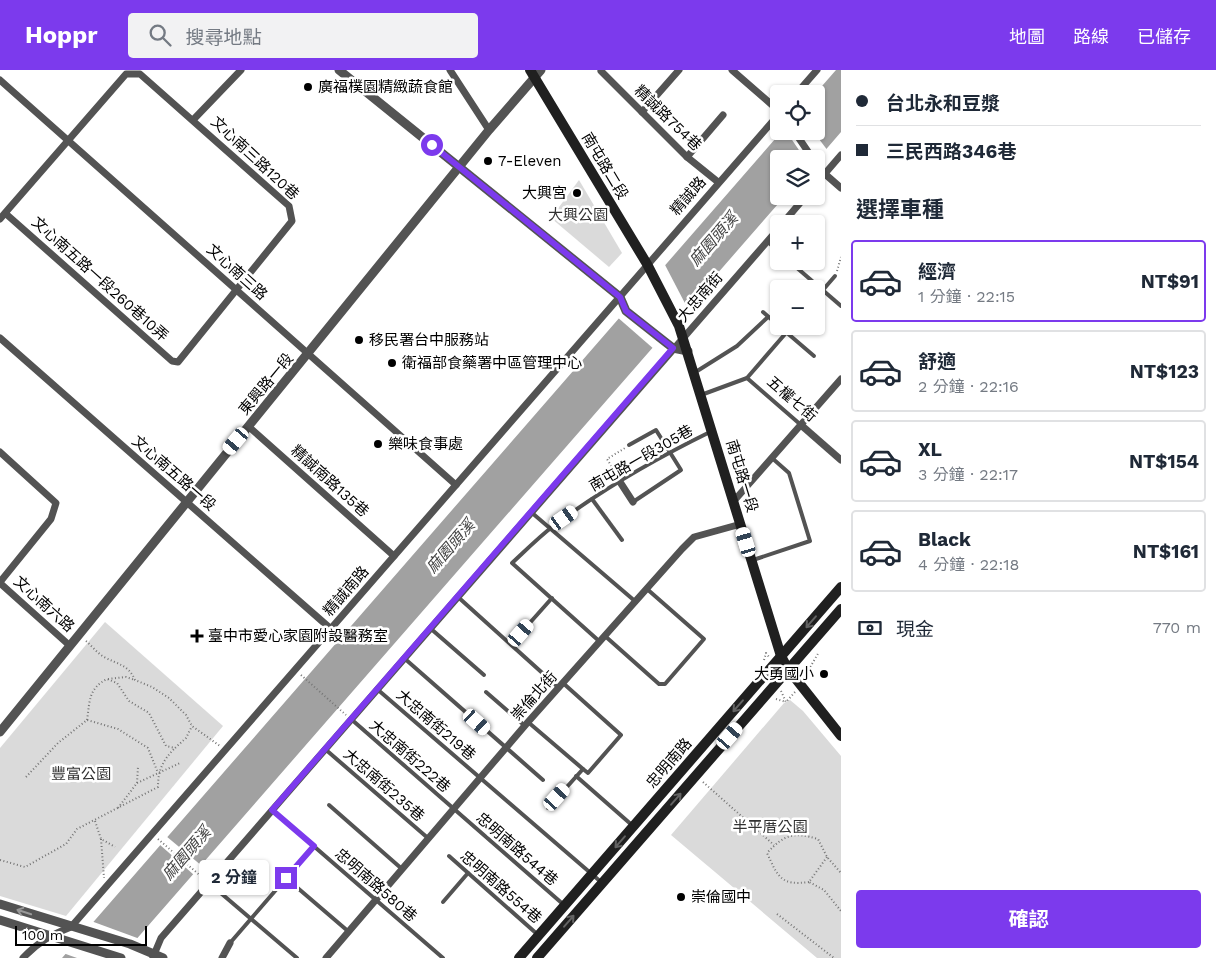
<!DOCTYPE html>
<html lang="zh-TW">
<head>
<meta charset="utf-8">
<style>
	:root { --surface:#fff; --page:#f2f2f3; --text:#1f2937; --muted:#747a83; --line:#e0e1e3; --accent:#7c3aed }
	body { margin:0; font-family:"Work Sans","Noto Sans TC",sans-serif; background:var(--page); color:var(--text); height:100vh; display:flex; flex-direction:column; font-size:19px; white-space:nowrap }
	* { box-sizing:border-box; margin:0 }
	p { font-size:16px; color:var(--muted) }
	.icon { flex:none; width:28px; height:28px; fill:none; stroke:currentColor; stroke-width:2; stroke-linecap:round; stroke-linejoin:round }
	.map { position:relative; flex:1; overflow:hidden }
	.details { display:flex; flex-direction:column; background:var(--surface); width:375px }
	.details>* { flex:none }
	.hud { display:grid; align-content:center; height:110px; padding:0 15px; background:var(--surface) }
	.tools { position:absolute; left:770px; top:15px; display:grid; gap:10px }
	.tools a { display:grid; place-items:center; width:55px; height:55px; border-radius:5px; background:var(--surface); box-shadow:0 1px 4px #0004; font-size:25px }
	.scale { position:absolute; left:15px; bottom:12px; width:132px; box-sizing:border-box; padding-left:5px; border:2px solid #000; border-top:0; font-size:14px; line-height:18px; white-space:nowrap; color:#000; -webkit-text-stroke:4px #fff; paint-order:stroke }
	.end { position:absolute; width:22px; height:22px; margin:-11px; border:6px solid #7c3aed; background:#fff; box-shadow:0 0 0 2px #fff }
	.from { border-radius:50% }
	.bubble { position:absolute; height:35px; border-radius:5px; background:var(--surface); box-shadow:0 1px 4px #0004; font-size:16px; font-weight:700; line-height:35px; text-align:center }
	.car { position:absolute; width:15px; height:30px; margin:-15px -8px; border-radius:6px; box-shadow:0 0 4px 1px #0007; background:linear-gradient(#fff 24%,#345 0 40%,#fff 0 76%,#345 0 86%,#fff 0) }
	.hud b { display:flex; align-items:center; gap:18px; height:48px; font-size:19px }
	.hud b+b { border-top:1px solid var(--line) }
	.hud i { width:12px; height:12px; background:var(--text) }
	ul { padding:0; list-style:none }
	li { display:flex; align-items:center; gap:15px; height:82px; margin:0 10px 8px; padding:0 5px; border:2px solid var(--line); border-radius:5px }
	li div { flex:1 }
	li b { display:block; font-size:19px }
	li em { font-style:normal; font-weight:700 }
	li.current { border-color:var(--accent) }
	li>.icon { width:45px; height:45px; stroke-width:1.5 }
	h2 { padding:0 15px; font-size:22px; line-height:60px }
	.pay { display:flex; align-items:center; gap:12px; height:55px; padding:0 15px; font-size:19px }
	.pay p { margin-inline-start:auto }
	.primary-button { display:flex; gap:10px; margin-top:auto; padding:10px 15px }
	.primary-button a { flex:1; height:58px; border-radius:5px; background:var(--accent); color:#fff; font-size:20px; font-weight:700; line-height:58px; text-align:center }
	header { display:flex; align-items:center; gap:30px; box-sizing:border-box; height:70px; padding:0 25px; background:var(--accent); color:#fff }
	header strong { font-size:24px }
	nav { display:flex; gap:28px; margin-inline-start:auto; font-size:18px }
	.search { width:350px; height:45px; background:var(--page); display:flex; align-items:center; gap:12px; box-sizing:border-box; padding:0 18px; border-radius:5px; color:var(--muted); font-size:19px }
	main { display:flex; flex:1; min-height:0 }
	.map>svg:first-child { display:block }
	.green { fill:#dadada }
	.water { fill:#a1a1a1 }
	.pier { fill:#fff }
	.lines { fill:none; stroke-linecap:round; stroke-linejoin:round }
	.path { stroke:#757575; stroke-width:2; stroke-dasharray:1 2.5; stroke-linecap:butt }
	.service { stroke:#535353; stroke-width:4 }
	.minor { stroke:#535353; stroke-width:7 }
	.tertiary { stroke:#535353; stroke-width:9 }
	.secondary { stroke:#202020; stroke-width:10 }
	.oneway { stroke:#636363 }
	.oneway2 { stroke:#989898 }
	.route { stroke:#7c3aed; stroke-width:6 }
	.poi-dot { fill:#000; stroke:#fff; stroke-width:2 }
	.labels { text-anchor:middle; stroke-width:5; stroke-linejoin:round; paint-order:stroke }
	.poi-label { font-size:15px; fill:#000; stroke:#fff; text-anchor:start }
	.street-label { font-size:15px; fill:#000; stroke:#fff }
	.park-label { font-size:15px; fill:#313131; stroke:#fff }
	.water-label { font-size:16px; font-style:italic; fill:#424242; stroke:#fff }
</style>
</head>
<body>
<header>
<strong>Hoppr</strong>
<div class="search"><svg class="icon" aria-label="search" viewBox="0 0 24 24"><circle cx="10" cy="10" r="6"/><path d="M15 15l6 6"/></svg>搜尋地點</div>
<nav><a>地圖</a><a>路線</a><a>已儲存</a></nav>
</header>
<main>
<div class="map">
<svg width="841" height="888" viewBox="0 0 841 888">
	<rect width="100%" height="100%" fill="#fff"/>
	<g class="green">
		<path d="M579 110 622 183 609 197 551 148Z"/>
		<path d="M105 552 223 656 66 846 0 826V678Z"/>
		<path d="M790 630 803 641 841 686V888H817L671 765 784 633Z"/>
	</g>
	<path class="water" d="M836 0H841V62L816 91V89H779V126H785L120 888H62L782 61H816L815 24Z"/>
	<g class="pier">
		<path d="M786 61H813L828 81 816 93V89H805Z"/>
		<path d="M664 193 689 241 655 280 616 246Z"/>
		<path d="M166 766 202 796 194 805 159 774Z"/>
		<path d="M91 851 140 869 123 888H77L63 883Z"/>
	</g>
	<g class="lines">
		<g class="path">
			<path d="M837 201 841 187"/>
			<path d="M617 405 607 389 625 378"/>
			<path d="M86 571C92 576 97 583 104 587 117 594 129 595 135 610L152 617 169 628 186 645 192 656 220 676"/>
			<path d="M764 590 766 583 769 587"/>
			<path d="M301 605 346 645"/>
			<path d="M805 606 819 582"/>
			<path d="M108 609 126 607 135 610"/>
			<path d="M781 621 786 632 795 622"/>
			<path d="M776 629 786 632"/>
			<path d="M87 650C90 631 88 619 107 609L117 613 129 631 149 643 166 676 175 678 186 668 192 656"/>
			<path d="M26 707 58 673 87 650 118 659 148 678 158 703"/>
			<path d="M703 712 774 775"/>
			<path d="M137 713 180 693"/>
			<path d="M118 738 137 713 138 697"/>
			<path d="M95 751 101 769 115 777"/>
			<path d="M101 769 104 808"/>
			<path d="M158 769 203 808"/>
			<path d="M827 787 809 812 824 820 841 841"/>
			<path d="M0 790 25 797 66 774 77 759 158 717C158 700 163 690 175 678"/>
			<path d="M809 812C781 816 778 807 767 783 785 764 793 762 818 769L827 787 841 803"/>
			<path d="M777 844 834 888"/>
		</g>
		<g class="service">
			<path d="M767 171 779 182"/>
			<path d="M789 191 841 236"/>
			<path d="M816 228 835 206"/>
			<path d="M763 242 779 256"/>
			<path d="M779 256 814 286"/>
			<path d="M694 303 737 276 768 247"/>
			<path d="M747 308 801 355"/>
			<path d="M701 325 747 308 792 256"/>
			<path d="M629 375 656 360 681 400 633 432"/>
			<path d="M592 429 622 470"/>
			<path d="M531 442 636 532"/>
			<path d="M753 490 810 471 789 403 772 388"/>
			<path d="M458 527 559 618"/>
			<path d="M430 558 484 605"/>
			<path d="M605 566 659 614H665L704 569 647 519"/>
			<path d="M599 571 512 493C525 481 538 468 552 457 601 420 655 389 710 362"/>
			<path d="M511 574 552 528"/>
			<path d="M404 588 543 710"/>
			<path d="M377 619 601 812"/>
			<path d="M486 622 525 656"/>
			<path d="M351 649 564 835"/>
			<path d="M528 652 583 699"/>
			<path d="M325 679 429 769"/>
			<path d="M576 706 633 756"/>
			<path d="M329 735 402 799"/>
			<path d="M548 738 583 699 588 703 621 665 563 613"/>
			<path d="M272 740 443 888"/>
			<path d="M449 786 537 864"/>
			<path d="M286 808 349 862"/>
			<path d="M209 813 297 888"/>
			<path d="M443 832 468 803"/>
			<path d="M230 873 314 776"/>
		</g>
		<g class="minor">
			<path d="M450 0 489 60"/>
			<path d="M732 0 779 41"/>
			<path d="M601 1 687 87 718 112"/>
			<path d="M0 10 456 415"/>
			<path d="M796 24 817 0"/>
			<path d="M642 42 679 0"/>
			<path d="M193 50 241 0"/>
			<path d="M794 61 813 89"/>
			<path d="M687 87 723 45"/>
			<path d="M816 93 825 104 841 118"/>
			<path d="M816 114 841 85"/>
			<path d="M0 149 5 143 126 4H140L289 136 292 151 178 292 172 291 5 143"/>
			<path d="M782 154 806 126"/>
			<path d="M0 268 331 559"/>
			<path d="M801 355 841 390"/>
			<path d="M248 356 394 486"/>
			<path d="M0 382 56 433 51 449 0 512"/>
			<path d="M620 412 633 432"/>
			<path d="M733 432 841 309"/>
			<path d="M0 513 69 575"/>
			<path d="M153 887 161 868 779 158"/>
			<path d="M23 888C38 872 51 865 71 857L779 44"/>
			<path d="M222 888 230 873"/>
			<path d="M326 888 528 652 682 479 694 467 741 454"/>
		</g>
		<g class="tertiary">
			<path d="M339 0 620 227 626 241 664 271 673 278 688 281"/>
			<path d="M0 662 489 60 541 0"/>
			<path d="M0 834 130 874 163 888"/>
			<path d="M0 850 121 888"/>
		</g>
		<g class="secondary">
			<path d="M530 0 647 194 679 256 781 586 788 599 841 666"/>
			<path d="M519 888 841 517"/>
			<path d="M537 888 841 539"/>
		</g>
	</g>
	<defs><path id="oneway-shaft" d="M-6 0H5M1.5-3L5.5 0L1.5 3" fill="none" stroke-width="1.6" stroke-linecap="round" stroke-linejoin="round" transform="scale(1.25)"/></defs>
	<g class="oneway">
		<use href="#oneway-shaft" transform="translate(811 552) rotate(131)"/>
		<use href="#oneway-shaft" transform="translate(738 636) rotate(131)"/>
		<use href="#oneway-shaft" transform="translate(676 729) rotate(-49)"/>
		<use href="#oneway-shaft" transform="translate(620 772) rotate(131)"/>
		<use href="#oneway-shaft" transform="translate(569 851) rotate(-49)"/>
	</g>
	<use class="oneway2" href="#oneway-shaft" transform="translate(24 842) rotate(-162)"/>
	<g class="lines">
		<path class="route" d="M286 808 314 776 272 740 673 278 626 241 620 227 432 75"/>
	</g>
	<g class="poi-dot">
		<circle cx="308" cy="17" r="5"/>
		<circle cx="488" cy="91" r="5"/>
		<circle cx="577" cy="123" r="5"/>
		<circle cx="359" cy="270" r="5"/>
		<circle cx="392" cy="293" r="5"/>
		<circle cx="378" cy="374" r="5"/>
		<path d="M194.5 558.5h5v5h5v5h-5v5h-5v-5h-5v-5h5z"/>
		<circle cx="824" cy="604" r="5"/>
		<circle cx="681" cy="827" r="5"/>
	</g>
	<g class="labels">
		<g class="poi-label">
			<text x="318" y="22">廣福樸園精緻蔬食館</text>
			<text x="498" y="96">7-Eleven</text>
			<text x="567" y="128" text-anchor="end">大興宮</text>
			<text x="369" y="275">移民署台中服務站</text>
			<text x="402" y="298">衛福部食藥署中區管理中心</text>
			<text x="388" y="379">樂味食事處</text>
			<text x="208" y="571">臺中市愛心家園附設醫務室</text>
			<text x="814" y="609" text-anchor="end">大勇國小</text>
			<text x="691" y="832">崇倫國中</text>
		</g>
		<g class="street-label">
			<text transform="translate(668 48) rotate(44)" y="5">精誠路754巷</text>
			<text transform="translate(255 88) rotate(43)" y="5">文心南三路120巷</text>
			<text transform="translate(605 96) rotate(59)" y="5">南屯路二段</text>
			<text transform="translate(688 126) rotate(-49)" y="5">精誠路</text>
			<text transform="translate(237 202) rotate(42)" y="5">文心南三路</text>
			<text transform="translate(100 209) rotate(42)" y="5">文心南五路一段260巷10弄</text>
			<text transform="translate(700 227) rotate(-49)" y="5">大忠南街</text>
			<text transform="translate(266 314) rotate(-50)" y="5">東興路一段</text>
			<text transform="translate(792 329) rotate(41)" y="5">五權七街</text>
			<text transform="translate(641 388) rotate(-30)" y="5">南屯路一段305巷</text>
			<text transform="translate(174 403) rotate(41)" y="5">文心南五路一段</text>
			<text transform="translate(742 406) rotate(73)" y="5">南屯路一段</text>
			<text transform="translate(330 411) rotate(42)" y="5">精誠南路135巷</text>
			<text transform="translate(346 521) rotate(-49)" y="5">精誠南路</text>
			<text transform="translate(44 534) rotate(42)" y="5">文心南六路</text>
			<text transform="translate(534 626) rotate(-48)" y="5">崇倫北街</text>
			<text transform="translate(436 655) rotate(41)" y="5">大忠南街219巷</text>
			<text transform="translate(410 686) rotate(41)" y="5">大忠南街222巷</text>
			<text transform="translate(669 693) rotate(-49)" y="5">忠明南路</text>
			<text transform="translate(384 715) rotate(41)" y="5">大忠南街235巷</text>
			<text transform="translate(517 779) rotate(41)" y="5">忠明南路544巷</text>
			<text transform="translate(376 815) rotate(41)" y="5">忠明南路580巷</text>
			<text transform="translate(501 817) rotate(41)" y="5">忠明南路554巷</text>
		</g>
		<g class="park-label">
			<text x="578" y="150">大興公園</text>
			<text x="81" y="709">豐富公園</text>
			<text x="770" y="762">半平厝公園</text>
		</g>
		<g class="water-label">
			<text transform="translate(713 169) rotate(-49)" y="6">麻園頭溪</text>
			<text transform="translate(450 476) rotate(-49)" y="6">麻園頭溪</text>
			<text transform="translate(186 783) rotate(-49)" y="6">麻園頭溪</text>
		</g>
	</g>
</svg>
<div class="tools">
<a><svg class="icon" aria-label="locate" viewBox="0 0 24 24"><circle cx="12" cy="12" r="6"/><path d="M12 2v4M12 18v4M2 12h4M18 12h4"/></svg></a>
<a><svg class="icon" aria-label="layers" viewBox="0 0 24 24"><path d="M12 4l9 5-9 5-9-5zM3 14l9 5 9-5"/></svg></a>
<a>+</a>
<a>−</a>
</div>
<div class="scale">100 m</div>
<i class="end from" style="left:432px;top:75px"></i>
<i class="end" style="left:286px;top:808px"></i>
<div class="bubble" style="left:199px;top:790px;width:70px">2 分鐘</div>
<i class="car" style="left:236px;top:371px;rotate:220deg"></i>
<i class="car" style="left:564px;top:448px;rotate:55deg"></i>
<i class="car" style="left:746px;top:472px;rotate:343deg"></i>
<i class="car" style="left:521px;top:563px;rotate:41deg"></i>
<i class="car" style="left:477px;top:652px;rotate:132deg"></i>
<i class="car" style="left:730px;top:666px;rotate:41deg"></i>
<i class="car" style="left:557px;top:727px;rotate:42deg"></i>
</div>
<section class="details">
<div class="hud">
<b><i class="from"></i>台北永和豆漿</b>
<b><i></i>三民西路346巷</b>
</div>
<h2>選擇車種</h2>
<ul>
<li class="current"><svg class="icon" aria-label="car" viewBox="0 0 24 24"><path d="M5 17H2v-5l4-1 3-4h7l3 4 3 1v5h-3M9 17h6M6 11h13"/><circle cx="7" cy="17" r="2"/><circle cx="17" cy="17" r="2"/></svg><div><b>經濟</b><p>1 分鐘 · 22:15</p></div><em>NT$91</em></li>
<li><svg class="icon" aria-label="car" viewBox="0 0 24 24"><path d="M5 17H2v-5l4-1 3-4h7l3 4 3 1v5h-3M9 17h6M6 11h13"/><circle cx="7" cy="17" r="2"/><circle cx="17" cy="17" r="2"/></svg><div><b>舒適</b><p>2 分鐘 · 22:16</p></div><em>NT$123</em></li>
<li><svg class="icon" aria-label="car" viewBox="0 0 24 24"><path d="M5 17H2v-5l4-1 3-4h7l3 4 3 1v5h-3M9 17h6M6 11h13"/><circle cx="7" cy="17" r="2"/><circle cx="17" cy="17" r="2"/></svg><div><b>XL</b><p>3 分鐘 · 22:17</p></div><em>NT$154</em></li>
<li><svg class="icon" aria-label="car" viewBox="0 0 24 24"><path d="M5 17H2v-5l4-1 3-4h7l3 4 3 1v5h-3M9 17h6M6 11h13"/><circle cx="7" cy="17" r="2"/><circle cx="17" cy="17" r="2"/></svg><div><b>Black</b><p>4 分鐘 · 22:18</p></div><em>NT$161</em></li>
</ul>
<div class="pay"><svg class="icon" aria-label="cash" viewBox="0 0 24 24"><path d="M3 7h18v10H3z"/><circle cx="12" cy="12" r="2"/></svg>現金<p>770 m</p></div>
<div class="primary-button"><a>確認</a></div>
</section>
</main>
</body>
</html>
